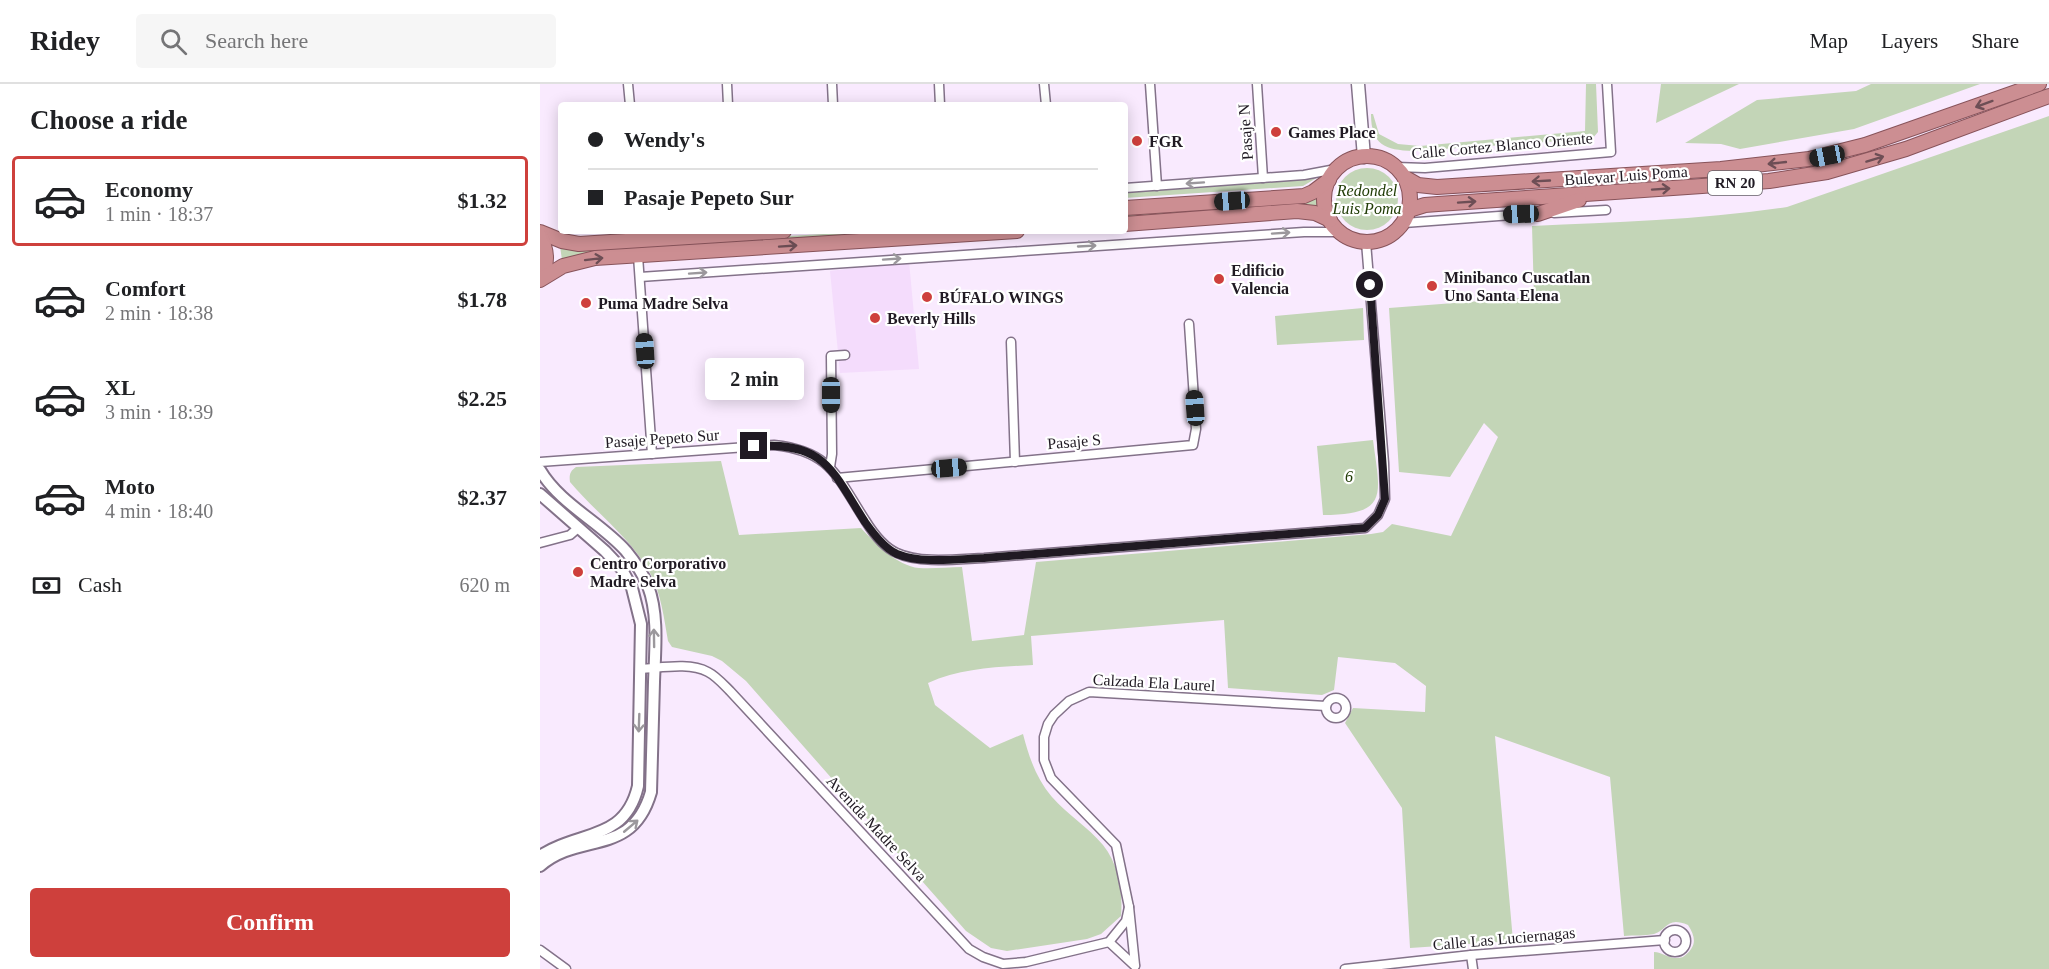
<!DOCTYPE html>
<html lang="en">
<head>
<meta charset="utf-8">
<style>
	:root { --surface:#fff; --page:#f6f6f6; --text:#202124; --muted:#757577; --line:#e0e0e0; --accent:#ce403c }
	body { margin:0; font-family:Georgia,serif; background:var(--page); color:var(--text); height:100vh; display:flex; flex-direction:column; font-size:22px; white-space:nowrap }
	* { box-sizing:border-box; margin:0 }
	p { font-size:20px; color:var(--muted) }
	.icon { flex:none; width:33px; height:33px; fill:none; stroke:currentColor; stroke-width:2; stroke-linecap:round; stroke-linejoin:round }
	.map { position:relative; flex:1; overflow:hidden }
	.sheet { display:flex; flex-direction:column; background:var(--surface); width:540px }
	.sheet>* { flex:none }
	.hud { position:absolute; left:18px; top:18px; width:570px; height:132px; border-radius:6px; box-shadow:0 3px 15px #0003; display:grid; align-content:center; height:132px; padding:0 30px; background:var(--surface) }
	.end { position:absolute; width:27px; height:27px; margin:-14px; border:8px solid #201a23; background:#fff; box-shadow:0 0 0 3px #fff }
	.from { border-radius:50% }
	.bubble { position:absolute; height:42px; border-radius:6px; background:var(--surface); box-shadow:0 3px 15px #0003; font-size:20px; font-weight:700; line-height:42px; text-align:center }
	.car { position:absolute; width:18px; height:36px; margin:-18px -9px; border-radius:8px; box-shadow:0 0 4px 2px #0007; background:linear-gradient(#222 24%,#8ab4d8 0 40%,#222 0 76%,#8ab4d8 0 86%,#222 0) }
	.hud b { display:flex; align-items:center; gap:21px; height:57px; font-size:22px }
	.hud b+b { border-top:2px solid var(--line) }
	.hud i { width:15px; height:15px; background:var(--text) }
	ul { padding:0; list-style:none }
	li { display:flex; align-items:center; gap:18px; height:90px; margin:0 12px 9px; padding:0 18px; border:3px solid transparent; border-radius:6px }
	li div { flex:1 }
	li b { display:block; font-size:22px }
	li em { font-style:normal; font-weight:700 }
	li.current { border-color:var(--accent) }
	li>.icon { width:54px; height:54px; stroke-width:1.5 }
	h2 { padding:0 30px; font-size:27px; line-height:72px }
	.pay { display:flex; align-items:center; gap:15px; height:66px; padding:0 30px; font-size:22px }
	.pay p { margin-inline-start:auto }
	.action { display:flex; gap:12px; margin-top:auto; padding:12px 30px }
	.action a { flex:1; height:69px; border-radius:6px; background:var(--accent); color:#fff; font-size:24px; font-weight:700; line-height:69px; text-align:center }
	header { display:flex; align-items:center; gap:36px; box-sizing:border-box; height:84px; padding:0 30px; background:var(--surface); border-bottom:2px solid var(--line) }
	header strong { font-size:28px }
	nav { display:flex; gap:33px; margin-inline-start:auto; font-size:21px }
	.search { width:420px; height:54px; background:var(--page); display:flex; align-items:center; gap:15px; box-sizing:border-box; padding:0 21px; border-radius:6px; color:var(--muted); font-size:22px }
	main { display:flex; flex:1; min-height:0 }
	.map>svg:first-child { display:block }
	.built { fill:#f4dcfc }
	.green { fill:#c3d5b7 }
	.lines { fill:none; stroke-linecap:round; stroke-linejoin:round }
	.minor-casing { stroke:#837289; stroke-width:11 }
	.tertiary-casing { stroke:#837289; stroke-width:14 }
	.secondary-casing { stroke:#837289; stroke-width:15 }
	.trunk-casing { stroke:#87535a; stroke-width:16 }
	.minor { stroke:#fff; stroke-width:8 }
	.tertiary { stroke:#fff; stroke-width:10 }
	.secondary { stroke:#fff; stroke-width:12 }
	.trunk { stroke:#cc8e92; stroke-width:14 }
	.oneway { stroke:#6d4e55 }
	.oneway2 { stroke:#9b989c }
	.route { stroke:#201a23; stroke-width:8 }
	.poi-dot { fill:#ce403c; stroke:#fff; stroke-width:2 }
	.labels { text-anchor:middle; stroke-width:4.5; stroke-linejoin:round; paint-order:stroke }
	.shield { fill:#fff; stroke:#635f65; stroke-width:1.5 }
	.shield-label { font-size:15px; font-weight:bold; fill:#201a23 }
	.street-label { font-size:16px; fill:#201a23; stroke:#fff }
	.poi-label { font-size:16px; font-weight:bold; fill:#201a23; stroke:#fff; text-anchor:start }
	.park-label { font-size:16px; font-style:italic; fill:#213c06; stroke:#fff }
</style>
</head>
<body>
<header>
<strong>Ridey</strong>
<div class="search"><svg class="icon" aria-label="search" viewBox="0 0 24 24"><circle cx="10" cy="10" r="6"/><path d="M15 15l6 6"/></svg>Search here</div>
<nav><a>Map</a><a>Layers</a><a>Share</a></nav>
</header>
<main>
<section class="sheet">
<h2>Choose a ride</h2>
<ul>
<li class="current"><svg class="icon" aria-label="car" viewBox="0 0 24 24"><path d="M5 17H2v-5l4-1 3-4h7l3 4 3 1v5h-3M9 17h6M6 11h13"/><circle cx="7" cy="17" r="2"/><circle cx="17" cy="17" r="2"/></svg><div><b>Economy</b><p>1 min · 18:37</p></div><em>$1.32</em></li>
<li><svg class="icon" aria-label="car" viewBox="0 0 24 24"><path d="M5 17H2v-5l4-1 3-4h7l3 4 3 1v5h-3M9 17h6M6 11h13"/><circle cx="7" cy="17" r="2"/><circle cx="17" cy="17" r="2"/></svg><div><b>Comfort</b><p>2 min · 18:38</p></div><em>$1.78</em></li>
<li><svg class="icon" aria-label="car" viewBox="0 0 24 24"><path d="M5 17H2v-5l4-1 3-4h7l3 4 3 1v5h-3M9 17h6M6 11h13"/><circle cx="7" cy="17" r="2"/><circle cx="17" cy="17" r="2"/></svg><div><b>XL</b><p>3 min · 18:39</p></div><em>$2.25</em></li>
<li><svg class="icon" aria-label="car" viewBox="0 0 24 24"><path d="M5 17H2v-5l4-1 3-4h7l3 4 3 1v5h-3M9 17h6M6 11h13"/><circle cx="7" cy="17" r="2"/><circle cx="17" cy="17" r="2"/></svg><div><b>Moto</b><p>4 min · 18:40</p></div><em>$2.37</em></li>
</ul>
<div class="pay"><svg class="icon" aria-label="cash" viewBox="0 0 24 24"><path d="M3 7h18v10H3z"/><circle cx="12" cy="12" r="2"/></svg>Cash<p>620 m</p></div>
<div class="action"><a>Confirm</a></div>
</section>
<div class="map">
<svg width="1509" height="885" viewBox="0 0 1509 885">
	<rect width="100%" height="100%" fill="#f9eafe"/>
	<path class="built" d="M369 177 379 285 300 289 290 187Z"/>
	<g class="green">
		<path d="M1046 0H1056L1058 48 1052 55 873 67C845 66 831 61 831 30H833L839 50 858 60 880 62 1045 47Z"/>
		<path d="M1121 0H1199L1116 39Z"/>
		<path d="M1331 0H1440L1314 45 1200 65 1181 60 1145 59 1217 16 1316 7Z"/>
		<path d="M1509 32V885H1114V868C1124 868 1129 877 1143 873 1156 863 1157 855 1148 841 1126 832 1128 846 1114 850 1105 852 1094 851 1084 852L1070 693 955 652 973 857 870 864 862 724 805 639 813 624 885 628 886 602 855 579 798 573 794 606 782 611 688 604 684 536 491 552 493 581C458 583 421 584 388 599L395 621 450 664 483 650C489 673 496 694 512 713 527 730 548 743 563 761 579 781 583 808 581 832L561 850 547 855 467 867 451 864 426 847 206 597 182 577 172 572 132 563 128 557C124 534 121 509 110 489 90 453 56 429 30 398 29 391 30 387 36 383L181 377 199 451 321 444C335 459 357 482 379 484 393 485 408 483 422 483L432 557 484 551 496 478 831 450 843 448 852 440 911 452 958 353 944 339 910 393 859 388 849 224 994 213 992 142C1077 138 1163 136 1247 123Z"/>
		<circle cx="827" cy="115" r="31"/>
		<path d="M780 92 763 102 585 114V105Z"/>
		<path d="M777 113 779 125 585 135V129Z"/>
		<path d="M336 147H400L22 176 20 162 41 164Z"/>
		<path d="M823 224 824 256 737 261 735 232Z"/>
		<path d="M833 356C840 410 850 431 783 431L777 362Z"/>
	</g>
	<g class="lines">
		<defs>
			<g id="minor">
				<path d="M88 0 90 21"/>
				<path d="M187 0 188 21"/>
				<path d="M292 0 293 21"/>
				<path d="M399 0 400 21"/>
				<path d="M504 0 506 21"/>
				<path d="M610 0 617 102"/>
				<path d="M717 0 723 94"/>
				<path d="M856 83 885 84 1071 68 1067 0"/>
				<path d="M585 104 764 91 796 85"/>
				<path d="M1014 129 1066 126"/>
				<path d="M864 139 1001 129"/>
				<path d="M98 172 112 370"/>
				<path d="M100 193 764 148H799"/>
				<path d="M471 258 475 378"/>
				<path d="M0 378 234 361C291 367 297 393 325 436 333 449 343 463 357 469 380 480 419 475 444 474L825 444 838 431 845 415 844 379 826 158"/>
				<path d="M290 383 292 370 291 272 305 271"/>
				<path d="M297 394 653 361 656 345 649 240"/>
				<path d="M0 459 30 451 38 444"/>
				<path d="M101 585C121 584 149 578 168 588 176 592 183 600 190 607L429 865 443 873 463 880 486 878 569 858 586 837 589 823"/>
				<circle cx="796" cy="624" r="10"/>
				<circle cx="1135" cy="857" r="11"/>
				<path d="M569 858 595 882"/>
				<path d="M0 866 26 885"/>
				<path d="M931 871 933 885"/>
				<path d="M595 881 589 823 576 761 511 694 504 676V653L508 640 514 631 529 617 549 608 786 622"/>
				<path d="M805 885 931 871 1125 856"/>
			</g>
			<g id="tertiary">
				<path d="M0 386C20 420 60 438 86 467 95 478 103 490 108 502 119 531 115 567 114 598 113 634 112 671 111 708 92 774 40 747 0 782"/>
				<path d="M0 410 65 467 81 484 92 504 101 540 98 702C85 758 39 746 0 772"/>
			</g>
			<path id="secondary" d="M818 0 824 73"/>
			<g id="trunk">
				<circle cx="827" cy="115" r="43"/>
				<path d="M864 93 878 101 897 103 1181 85 1269 75 1325 61 1499 0"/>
				<path d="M585 124 764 112 773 108 789 96"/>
				<path d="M869 126 885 121 898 120 1162 102 1229 97 1287 88 1366 65 1509 12"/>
				<path d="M998 130 1039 116"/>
				<path d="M585 140 757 127 775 129 790 136"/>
				<path d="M0 148 22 157 39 160 244 147"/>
				<path d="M0 152C8 167 8 181 0 195"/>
				<path d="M0 196 23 182 55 174 477 147"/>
			</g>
		</defs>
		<use href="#minor" class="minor-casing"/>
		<use href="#tertiary" class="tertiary-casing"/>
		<use href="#secondary" class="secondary-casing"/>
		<use href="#trunk" class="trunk-casing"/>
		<use href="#minor" class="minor"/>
		<use href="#tertiary" class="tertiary"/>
		<use href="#secondary" class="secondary"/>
		<use href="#trunk" class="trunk"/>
	</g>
	<defs><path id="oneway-shaft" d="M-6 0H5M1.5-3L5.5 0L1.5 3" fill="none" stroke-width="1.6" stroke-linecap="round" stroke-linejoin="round" transform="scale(1.5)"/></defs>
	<g class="oneway">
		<use href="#oneway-shaft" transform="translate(1444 20) rotate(160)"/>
		<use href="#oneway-shaft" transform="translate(1335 75) rotate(-17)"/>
		<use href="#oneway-shaft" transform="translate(1237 79) rotate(174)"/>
		<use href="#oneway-shaft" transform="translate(1001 97) rotate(177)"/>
		<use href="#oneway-shaft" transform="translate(1121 105) rotate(-4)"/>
		<use href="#oneway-shaft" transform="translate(927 118) rotate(-4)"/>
		<use href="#oneway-shaft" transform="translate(248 162) rotate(-4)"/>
		<use href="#oneway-shaft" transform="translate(54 175) rotate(-7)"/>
	</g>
	<g class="oneway2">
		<use href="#oneway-shaft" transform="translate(655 99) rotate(176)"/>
		<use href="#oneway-shaft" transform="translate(741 149) rotate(-4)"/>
		<use href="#oneway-shaft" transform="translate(547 162) rotate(-3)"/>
		<use href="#oneway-shaft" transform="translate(352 175) rotate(-4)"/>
		<use href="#oneway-shaft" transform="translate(158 189) rotate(-4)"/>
		<use href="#oneway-shaft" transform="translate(114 554) rotate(-91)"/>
		<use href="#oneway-shaft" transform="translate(99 639) rotate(92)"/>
		<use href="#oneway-shaft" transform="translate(91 742) rotate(-40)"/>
	</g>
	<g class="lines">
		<path class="route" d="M214 362C285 358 291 385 325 438 333 449 344 464 357 470 381 480 418 475 444 474L825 444 838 431 845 415 830 201"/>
	</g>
	<g class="poi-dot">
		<circle cx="736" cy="48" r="6"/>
		<circle cx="597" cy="57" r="6"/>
		<circle cx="679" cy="195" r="6"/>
		<circle cx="892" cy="202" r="6"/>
		<circle cx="387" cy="213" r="6"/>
		<circle cx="46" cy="219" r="6"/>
		<circle cx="335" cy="234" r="6"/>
		<circle cx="38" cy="488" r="6"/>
	</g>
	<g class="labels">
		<rect class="shield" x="1168" y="87" width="54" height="24" rx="4.5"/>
		<g class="shield-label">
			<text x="1195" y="104">RN 20</text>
		</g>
		<g class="street-label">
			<text transform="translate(705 48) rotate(-94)" y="6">Pasaje N</text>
			<text transform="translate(962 61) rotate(-5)" y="6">Calle Cortez Blanco Oriente</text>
			<text transform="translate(1086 91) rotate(-4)" y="6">Bulevar Luis Poma</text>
			<text transform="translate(122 354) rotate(-4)" y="6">Pasaje Pepeto Sur</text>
			<text transform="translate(534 357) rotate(-5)" y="6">Pasaje S</text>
			<text transform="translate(614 598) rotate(3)" y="6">Calzada Ela Laurel</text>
			<text transform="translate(337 744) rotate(47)" y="6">Avenida Madre Selva</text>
			<text transform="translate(964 854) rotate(-5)" y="6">Calle Las Luciernagas</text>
		</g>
		<g class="poi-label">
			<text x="748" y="54">Games Place</text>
			<text x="609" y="63">FGR</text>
			<text x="691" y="192">Edificio<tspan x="691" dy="18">Valencia</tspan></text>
			<text x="904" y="199">Minibanco Cuscatlan<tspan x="904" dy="18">Uno Santa Elena</tspan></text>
			<text x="399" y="219">BÚFALO WINGS</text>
			<text x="58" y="225">Puma Madre Selva</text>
			<text x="347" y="240">Beverly Hills</text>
			<text x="50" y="485">Centro Corporativo<tspan x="50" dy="18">Madre Selva</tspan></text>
		</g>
		<g class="park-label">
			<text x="827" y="112">Redondel<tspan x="827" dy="18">Luis Poma</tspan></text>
			<text x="809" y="398">6</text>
		</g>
	</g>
</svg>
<i class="end from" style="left:830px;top:201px"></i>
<i class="end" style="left:214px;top:362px"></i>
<div class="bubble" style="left:165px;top:274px;width:99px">2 min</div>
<i class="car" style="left:1287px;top:72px;rotate:259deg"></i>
<i class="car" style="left:692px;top:117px;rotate:266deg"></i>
<i class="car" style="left:981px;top:130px;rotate:268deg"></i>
<i class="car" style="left:105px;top:267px;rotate:356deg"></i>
<i class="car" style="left:291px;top:311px;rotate:180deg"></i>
<i class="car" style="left:655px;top:324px;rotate:356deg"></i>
<i class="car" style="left:409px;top:384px;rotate:85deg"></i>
<div class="hud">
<b><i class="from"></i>Wendy's</b>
<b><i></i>Pasaje Pepeto Sur</b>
</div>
</div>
</main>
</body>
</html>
